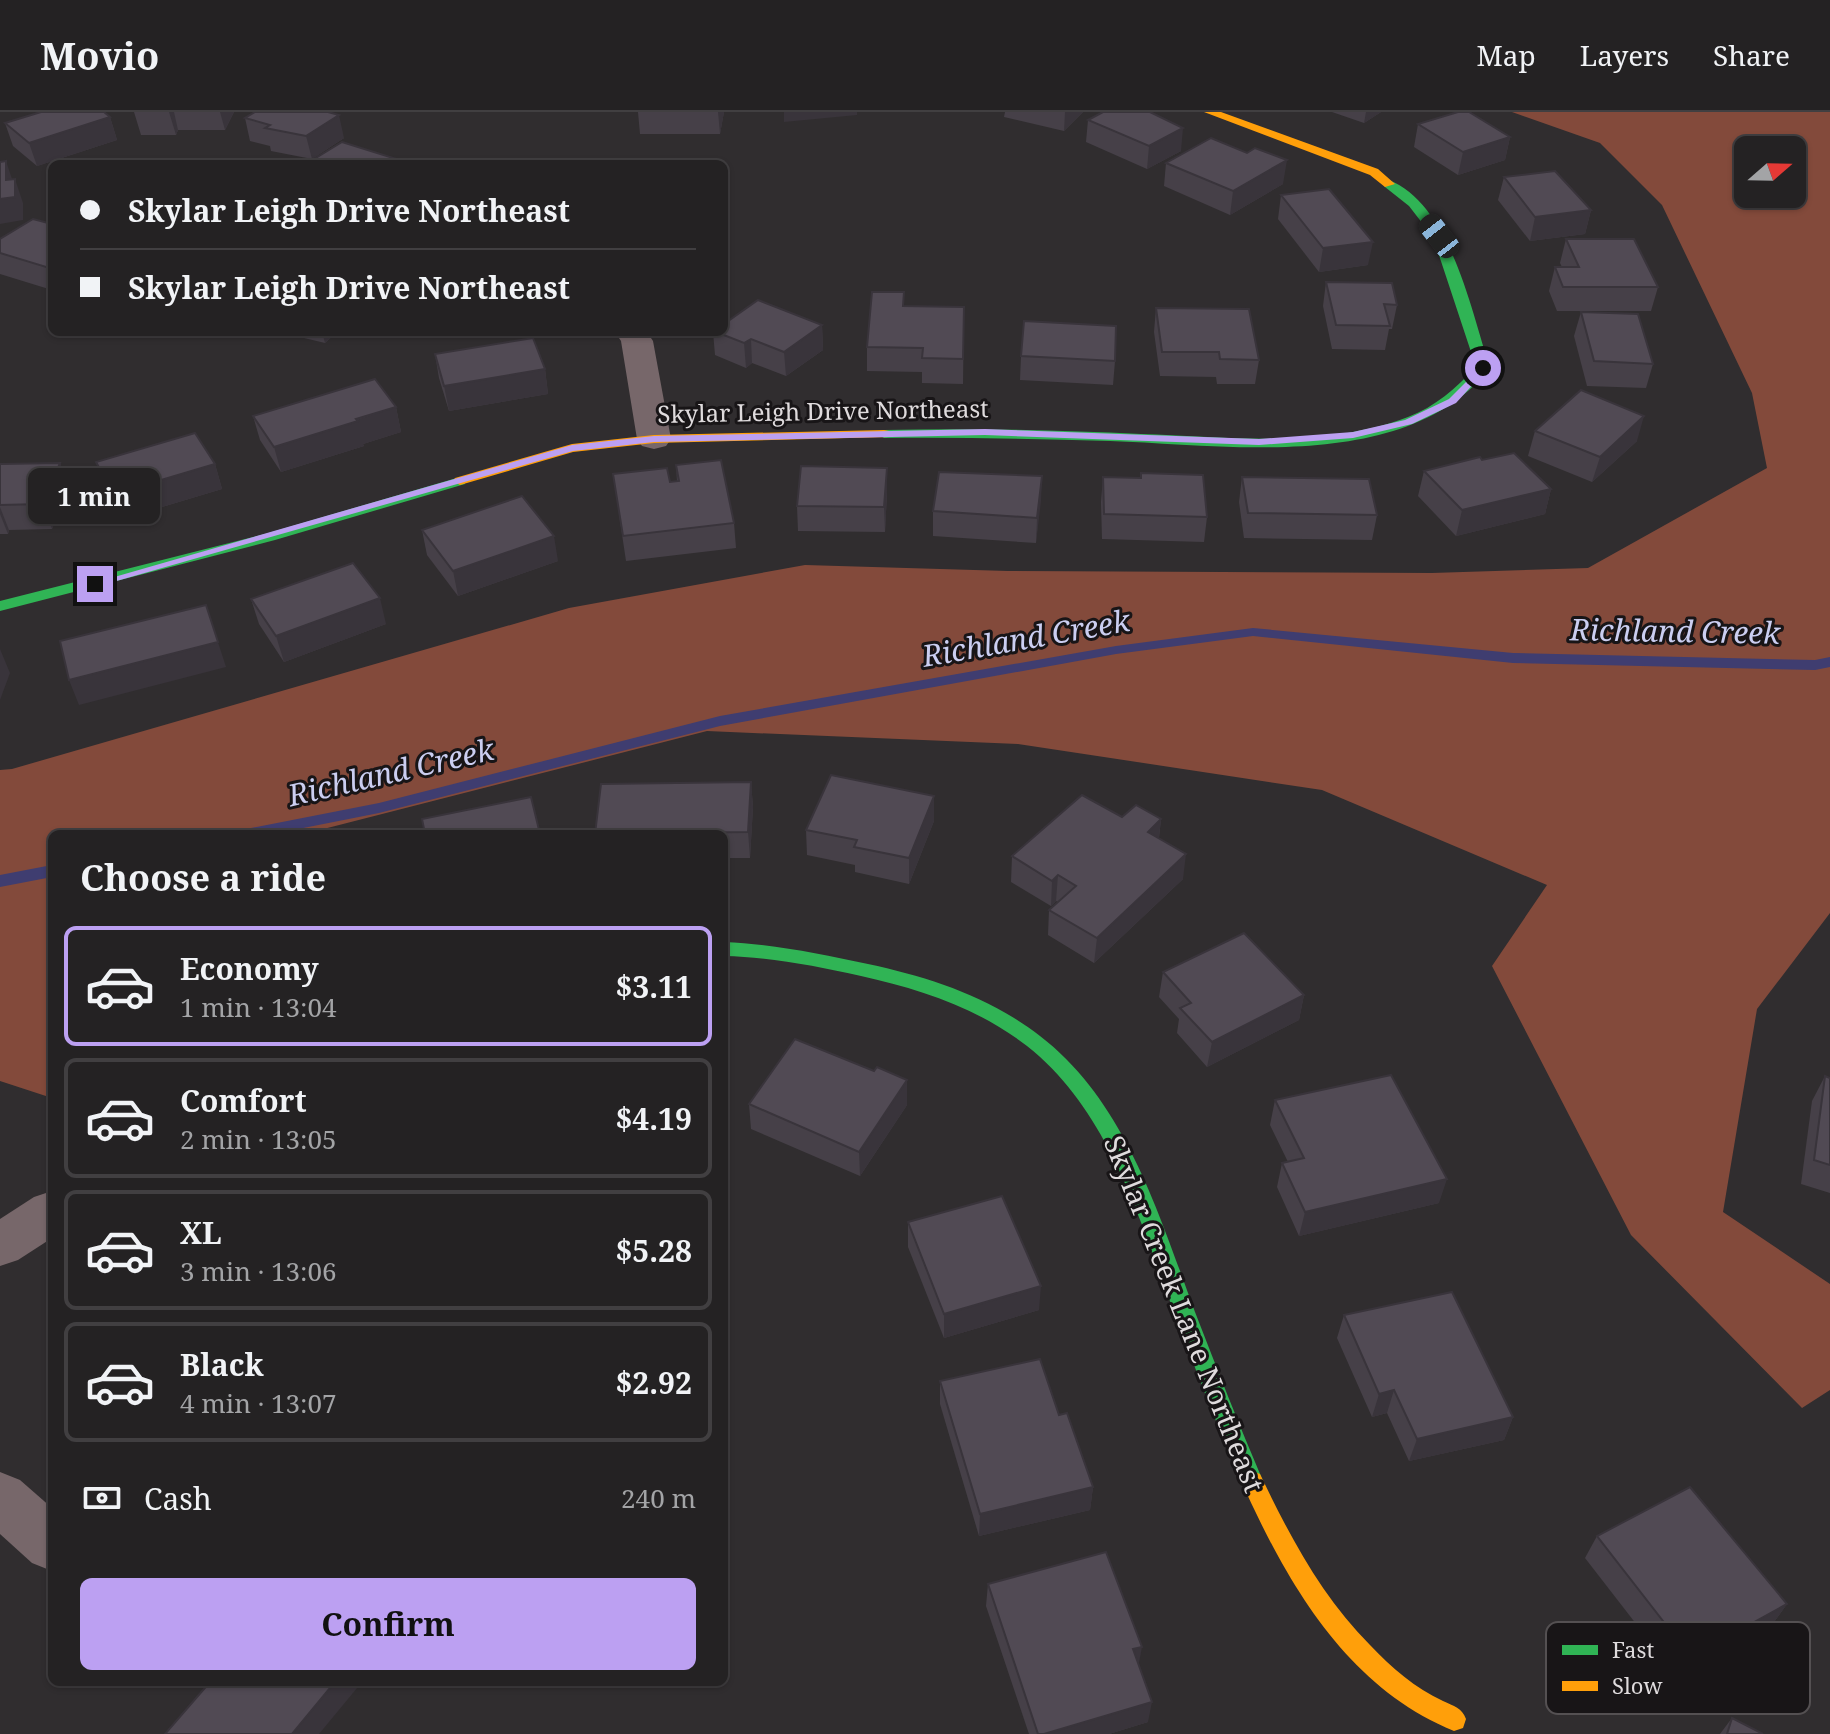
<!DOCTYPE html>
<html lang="en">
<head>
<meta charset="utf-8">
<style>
	:root { --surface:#242223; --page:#2c2a2b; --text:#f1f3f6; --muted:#a3a4a6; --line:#413f41; --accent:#bca0f2 }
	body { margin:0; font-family:"Noto Serif",serif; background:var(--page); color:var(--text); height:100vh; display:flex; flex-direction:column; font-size:30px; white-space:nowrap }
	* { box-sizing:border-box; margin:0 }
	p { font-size:26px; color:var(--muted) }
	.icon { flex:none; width:44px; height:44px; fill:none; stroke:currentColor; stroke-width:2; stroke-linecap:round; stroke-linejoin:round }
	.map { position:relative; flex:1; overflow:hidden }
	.side { position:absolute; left:48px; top:718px; width:680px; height:856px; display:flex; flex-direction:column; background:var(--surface); border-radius:12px; box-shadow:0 2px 6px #0004,0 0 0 2px var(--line) }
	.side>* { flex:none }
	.guide { position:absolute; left:48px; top:48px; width:680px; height:176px; border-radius:12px; box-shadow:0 2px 6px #0004,0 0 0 2px var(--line); display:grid; align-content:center; height:176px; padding:0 32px; background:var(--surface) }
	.needle { width:52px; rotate:70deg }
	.fabs { position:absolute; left:1734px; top:24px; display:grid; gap:16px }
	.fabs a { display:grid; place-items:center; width:72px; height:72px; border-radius:12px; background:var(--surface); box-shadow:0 2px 6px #0004,0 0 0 2px var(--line); font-size:40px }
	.end { position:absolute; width:36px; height:36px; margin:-18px; border:10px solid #bca0f2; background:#111; box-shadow:0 0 0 4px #111 }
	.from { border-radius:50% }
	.bubble { position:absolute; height:56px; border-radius:12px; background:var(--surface); box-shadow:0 2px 6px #0004,0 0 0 2px var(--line); font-size:26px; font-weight:700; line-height:56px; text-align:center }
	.car { position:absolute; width:24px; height:48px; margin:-24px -12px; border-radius:10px; box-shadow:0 0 6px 2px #0007; background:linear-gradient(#222 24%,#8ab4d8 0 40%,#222 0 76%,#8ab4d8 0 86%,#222 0) }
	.guide b { display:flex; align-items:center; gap:28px; height:76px; font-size:30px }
	.guide b+b { border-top:2px solid var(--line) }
	.guide i { width:20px; height:20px; background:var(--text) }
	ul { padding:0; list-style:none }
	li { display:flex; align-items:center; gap:24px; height:120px; margin:0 16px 12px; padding:0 16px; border:4px solid var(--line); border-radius:12px }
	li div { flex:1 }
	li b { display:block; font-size:30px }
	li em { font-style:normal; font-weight:700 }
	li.selected { border-color:var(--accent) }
	li>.icon { width:72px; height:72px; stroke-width:1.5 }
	h2 { padding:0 32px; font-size:36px; line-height:96px }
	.pay { display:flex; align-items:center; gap:20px; height:88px; padding:0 32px; font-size:30px }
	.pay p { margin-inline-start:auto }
	.button { display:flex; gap:16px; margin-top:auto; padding:16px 32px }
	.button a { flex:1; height:92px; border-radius:12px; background:var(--accent); color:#111; font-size:32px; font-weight:700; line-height:92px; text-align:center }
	header { display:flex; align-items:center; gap:48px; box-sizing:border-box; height:112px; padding:0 40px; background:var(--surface); border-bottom:2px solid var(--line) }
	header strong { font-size:38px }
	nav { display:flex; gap:44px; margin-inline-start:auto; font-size:28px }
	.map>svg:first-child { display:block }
	.forest { fill:#834a3b; fill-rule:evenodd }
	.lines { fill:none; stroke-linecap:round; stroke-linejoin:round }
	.stream { fill:#3f3d70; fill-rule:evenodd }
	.street { fill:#77676a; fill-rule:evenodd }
	.fast { fill:#30b455; fill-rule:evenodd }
	.slow { fill:#ff9f0a; fill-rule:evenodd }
	.wall { fill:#464048 }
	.shaded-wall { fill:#39343b }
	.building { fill:#514a54; stroke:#39343b; stroke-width:2 }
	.route { fill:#bca0f2 }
	.labels { text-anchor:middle; stroke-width:6; stroke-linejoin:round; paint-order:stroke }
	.far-street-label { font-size:24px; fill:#dfdbdd; stroke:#181517 }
	.street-label { font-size:28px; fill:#dfdbdd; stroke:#181517 }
	.water-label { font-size:30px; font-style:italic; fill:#cbcef1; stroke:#181517 }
	.key { fill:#181517; stroke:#545052; stroke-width:2 }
	.key-label { font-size:22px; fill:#dfdbdd }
</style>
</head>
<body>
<header>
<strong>Movio</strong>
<nav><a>Map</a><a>Layers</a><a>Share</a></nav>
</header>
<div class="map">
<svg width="1830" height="1622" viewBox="0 0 1830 1622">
	<rect width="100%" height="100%" fill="#302d2f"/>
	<path class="forest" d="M1512 0H1830V801L1757 897 1723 1100 1830 1172V1278L1802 1296 1631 1123 1492 854 1547 773 1322 678 1018 632 707 619 304 722H52V986L0 969V658L12 657 569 496 805 453 1008 459 1432 461 1588 456 1767 356 1752 281 1662 93 1600 31ZM1748 38H1792V82H1748Z"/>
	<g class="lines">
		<g class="stream">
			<path d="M1253 516 1513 541 1815 548 1830 545V555L1815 558 1513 551 1253 524 1116 542 720 614 379 701 273 722H238L246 717 379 691 720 604 1116 534Z"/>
			<path d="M52 753V765L0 775V763Z"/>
		</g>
		<g class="street">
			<path d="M615 220H647L653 229 671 327 666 334 654 337 642 334 637 327 621 229Z"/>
			<path d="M52 1079V1126L18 1148 0 1154V1107L34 1085Z"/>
			<path d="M0 1360 20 1368 52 1396V1459L32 1451 0 1422Z"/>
		</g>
		<g class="fast">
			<path d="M1389 68C1451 93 1471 199 1490 256 1407 361 1228 333 1110 329 1034 327 959 325 884 326L877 322 884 318C970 316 1055 318 1141 322 1228 325 1324 337 1408 305 1435 295 1456 276 1476 255L1433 125 1409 94 1385 75 1383 72Z"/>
			<path d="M460 365 465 366V372L275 428 0 499V489L265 422Z"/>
			<path d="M724 830C772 832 820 842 868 852 929 865 990 885 1040 924 1126 990 1159 1103 1195 1200 1217 1257 1239 1313 1263 1369L1260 1376 1252 1379 1244 1376 1241 1369C1217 1313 1195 1257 1174 1200 1139 1106 1109 999 1027 934 978 896 920 877 861 864 816 854 770 845 724 844Z"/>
		</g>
		<g class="slow">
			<path d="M1204 0H1221L1378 57 1395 72 1385 75 1370 63Z"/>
			<path d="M884 318 889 319V325L654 331 573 340 460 373 453 369 455 366 572 332 654 323Z"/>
			<path d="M1252 1359 1260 1362C1289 1423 1322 1485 1370 1533 1392 1556 1415 1576 1443 1589 1454 1594 1462 1596 1466 1607L1463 1616 1454 1619C1346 1575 1287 1471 1241 1369L1244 1362Z"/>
		</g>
	</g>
	<g class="wall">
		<path d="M134 0H234L225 18H178L176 23H141Z"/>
		<path d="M638 0H724L720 22H640Z"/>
		<path d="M1005 0H1083L1064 19 1004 5Z"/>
		<path d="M1332 0H1381L1364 11Z"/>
		<path d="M110 5 117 28 37 54 13 34 5 11Z"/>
		<path d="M245 6 344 26 312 47 271 39 270 34 250 29Z"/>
		<path d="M1088 8 1181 39 1147 57 1086 30Z"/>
		<path d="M1418 12 1510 25 1505 48 1458 63 1414 35Z"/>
		<path d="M1166 51 1283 72 1230 103 1164 74Z"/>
		<path d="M1504 65 1591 98 1585 122 1530 129 1498 88Z"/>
		<path d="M1281 83 1368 153 1319 160 1278 107Z"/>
		<path d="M52 112V178L0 162V127Z"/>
		<path d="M1566 127 1658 175 1651 199H1557L1549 179 1555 155H1562L1560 151Z"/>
		<path d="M1326 170 1397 193 1392 217H1389L1385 238 1332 237 1323 194Z"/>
		<path d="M904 194 964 195 963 272 922 271V260L867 259V235Z"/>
		<path d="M1156 196 1259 248 1255 272H1217L1216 265 1160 264 1154 220Z"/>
		<path d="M1581 200 1653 252 1646 276 1587 274 1574 224Z"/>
		<path d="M822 213 823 238 786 264 752 251 746 256 715 243 713 220Z"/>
		<path d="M279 220H337L325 231Z"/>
		<path d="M435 242 545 257 548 282 449 299 439 266Z"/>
		<path d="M1021 244 1115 249 1113 273 1020 268Z"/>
		<path d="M396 295 401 320 363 332 364 334 281 360 260 328 253 304Z"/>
		<path d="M1535 319 1637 329 1592 370 1528 344Z"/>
		<path d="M1482 348 1551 377 1545 402 1456 424 1418 384 1424 359Z"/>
		<path d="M96 350 215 352 222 377 122 407 104 375Z"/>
		<path d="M60 351 69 376 52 417 9 418 8 422H0V352Z"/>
		<path d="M676 353 734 411 736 436 626 449 613 362 670 370 677 369Z"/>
		<path d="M887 356V381L885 420 798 419 797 394Z"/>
		<path d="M1141 361 1207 405 1204 430 1102 427 1101 390 1103 365 1140 366Z"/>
		<path d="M1042 364 1036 431 933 424V399Z"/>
		<path d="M1242 365 1377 403 1372 428 1244 426 1239 390Z"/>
		<path d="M422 418 558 449 458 484 427 443Z"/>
		<path d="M251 487 386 512 284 550 259 512Z"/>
		<path d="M751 670 753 695 750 746H724V722H595Z"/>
		<path d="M934 684V709L909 772 855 760V753L807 743 806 718Z"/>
		<path d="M1161 707 1159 726 1183 767 1094 851 1048 823 1049 798 1058 790 1056 789 1051 794 1011 770 1012 744Z"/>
		<path d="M1163 860 1304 883 1299 908 1207 955 1177 921 1179 907 1159 885Z"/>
		<path d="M874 959 907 993 860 1064 751 1017 749 992Z"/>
		<path d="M1825 964 1830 966V1081L1801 1072 1812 989Z"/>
		<path d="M1275 988 1439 1091 1299 1124 1277 1075 1282 1051 1288 1050 1270 1013Z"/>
		<path d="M908 1110 1039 1198 944 1226 908 1135Z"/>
		<path d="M1344 1203 1513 1305 1504 1328 1409 1349 1387 1301 1372 1305 1337 1226Z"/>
		<path d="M940 1269 1059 1303 1093 1375 1090 1398 979 1424 940 1292Z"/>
		<path d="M1597 1424 1787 1492 1771 1514 1678 1566 1585 1446Z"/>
		<path d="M988 1472 1138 1553 1148 1610 1109 1622H1029L986 1494Z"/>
		<path d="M1732 1606 1763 1622H1720Z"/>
	</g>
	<g class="shaded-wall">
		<path d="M169 0H174L178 18 176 23Z"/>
		<path d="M220 0H234L225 18Z"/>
		<path d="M718 0H724L720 22Z"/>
		<path d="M784 0H857V3L784 10Z"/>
		<path d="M1065 0H1083L1064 19Z"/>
		<path d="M1366 0H1381L1364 11Z"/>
		<path d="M339 3 344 26 312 47 306 24Z"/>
		<path d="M110 5 117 28 37 54 29 31Z"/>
		<path d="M1183 16 1181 39 1147 57 1149 34Z"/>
		<path d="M1510 25 1505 48 1458 63 1463 40Z"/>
		<path d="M1287 48 1283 72 1230 103 1233 79Z"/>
		<path d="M6 49 14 73 15 67 23 91V108L0 112V87L6 68Z"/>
		<path d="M1591 98 1585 122 1530 129 1535 105Z"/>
		<path d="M1373 130 1368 153 1319 160 1323 136Z"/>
		<path d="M728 136 729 159 724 162V137Z"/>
		<path d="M52 151V171L46 155Z"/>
		<path d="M822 213 823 238 786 264 784 240Z"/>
		<path d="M322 220H337L325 231Z"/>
		<path d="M751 227 752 251 746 256 744 231Z"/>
		<path d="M545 257 548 282 449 299 444 274Z"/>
		<path d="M396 295 401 320 363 332 364 334 281 360 274 335Z"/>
		<path d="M1644 304 1637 329 1592 370 1600 345Z"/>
		<path d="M60 351 69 376 52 417 43 392Z"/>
		<path d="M215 352 222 377 122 407 114 382Z"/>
		<path d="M887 356V381L885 420 884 395Z"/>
		<path d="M1042 364 1041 389 1036 431 1037 406Z"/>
		<path d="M1551 377 1545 402 1456 424 1462 398Z"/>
		<path d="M0 395 9 418 8 422 0 402Z"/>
		<path d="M554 424 558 449 458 484 453 459Z"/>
		<path d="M380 486 386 512 284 550 276 524Z"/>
		<path d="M206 493 226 555 79 593 69 568Z"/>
		<path d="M0 537 10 561 0 588Z"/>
		<path d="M751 670 753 695 750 746 748 720Z"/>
		<path d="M934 684V709L909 772V746Z"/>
		<path d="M1161 707 1158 732 1148 720Z"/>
		<path d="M1186 742 1183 767 1094 851 1097 826Z"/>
		<path d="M1058 763 1056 789 1051 794 1052 769Z"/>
		<path d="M1304 883 1299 908 1207 955 1212 930Z"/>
		<path d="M907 968V993L860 1064 859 1040Z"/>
		<path d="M1447 1067 1439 1091 1299 1124 1305 1100Z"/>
		<path d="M1041 1174 1039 1198 944 1226V1202Z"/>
		<path d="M1394 1278 1387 1301 1372 1305 1379 1282Z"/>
		<path d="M1513 1305 1504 1328 1409 1349 1417 1327Z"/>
		<path d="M1093 1375 1090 1398 979 1424 980 1402Z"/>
		<path d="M1787 1492 1771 1514 1678 1566 1691 1545Z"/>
		<path d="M1142 1535 1138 1556 1133 1537Z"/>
		<path d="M335 1570H362L319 1622H292Z"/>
		<path d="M1152 1590 1148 1610 1109 1622H1044Z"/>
	</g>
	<g class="building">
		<path d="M41 0H104L110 5 29 31 5 11Z"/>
		<path d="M255 0H328L339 3 306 24 265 16 270 13 245 6Z"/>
		<path d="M1103 0H1150L1183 16 1149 34 1088 8Z"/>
		<path d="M1458 0H1469L1510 25 1463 40 1418 12Z"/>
		<path d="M1211 26 1247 41 1255 36 1287 48 1233 79 1166 51Z"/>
		<path d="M342 30 406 50 403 52H306Z"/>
		<path d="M6 49V68L15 67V85L0 87V50Z"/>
		<path d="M1555 59 1591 98 1535 105 1504 65Z"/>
		<path d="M1329 77 1373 130 1323 136 1281 83Z"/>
		<path d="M33 107 52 112V151L46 155 0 141V127Z"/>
		<path d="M1566 127H1634L1658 175H1563L1555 155H1579Z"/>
		<path d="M1326 170 1392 171 1397 193 1384 192 1390 214 1336 213Z"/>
		<path d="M872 180H904L903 194 964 195 963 247 922 246 923 236 867 235Z"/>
		<path d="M758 188 822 213 784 240 751 227 744 231 716 220H724V212Z"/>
		<path d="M1156 196 1249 197 1259 248 1220 247 1219 240H1162Z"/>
		<path d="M1581 200 1638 202 1653 252 1594 249Z"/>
		<path d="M1024 209 1116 214 1115 249 1021 244Z"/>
		<path d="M533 226 545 257 444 274 435 242Z"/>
		<path d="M375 267 396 295 356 307 358 309 274 335 253 304Z"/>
		<path d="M1581 278 1644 304 1600 345 1535 319Z"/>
		<path d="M195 321 215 352 114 382 96 350Z"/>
		<path d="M1514 341 1551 377 1462 398 1424 359 1480 345 1482 348Z"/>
		<path d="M721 348 734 411 623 424 613 362 667 356 670 370 679 369 676 353Z"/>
		<path d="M60 351 43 392 0 393V352Z"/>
		<path d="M801 354 887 356 884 395 797 394Z"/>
		<path d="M939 360 1042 364 1037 406 933 399Z"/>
		<path d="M1141 361 1203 363 1207 405 1104 402 1103 365 1141 366Z"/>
		<path d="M1242 365 1369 367 1377 403 1248 401Z"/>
		<path d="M522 384 554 424 453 459 422 418Z"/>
		<path d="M353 451 380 486 276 524 251 487Z"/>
		<path d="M206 493 218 530 69 568 60 529Z"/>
		<path d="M831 663 934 684 909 746 854 735 857 728 806 718Z"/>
		<path d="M751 670 748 720 595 722 601 672Z"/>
		<path d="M1082 683 1122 705 1136 693 1161 707 1148 720 1186 742 1097 826 1049 798 1076 774 1058 763 1052 769 1012 744Z"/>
		<path d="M531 685 540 722H425L422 707Z"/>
		<path d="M1244 821 1304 883 1212 930 1180 896 1191 891 1163 860Z"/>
		<path d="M795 927 874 959 877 955 907 968 859 1040 749 992Z"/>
		<path d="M1391 963 1447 1067 1305 1100 1282 1051 1304 1046 1275 988Z"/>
		<path d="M1825 964 1830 966V1053L1814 1048Z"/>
		<path d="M1002 1084 1041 1174 944 1202 908 1110Z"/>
		<path d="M1452 1180 1513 1305 1417 1327 1394 1278 1379 1282 1344 1203Z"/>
		<path d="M1040 1247 1059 1303 1067 1301 1093 1375 980 1402 940 1269Z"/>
		<path d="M1690 1375 1787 1492 1691 1545 1597 1424Z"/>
		<path d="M1106 1440 1142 1535 1133 1537 1152 1590 1044 1622H1038L988 1472Z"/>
		<path d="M210 1570H335L292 1622H165Z"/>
		<path d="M1732 1606 1763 1622H1727Z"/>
	</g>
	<path class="route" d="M1483 253 1488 256 1456 291 1412 312 1353 326 1259 333 985 323 654 330 573 339 99 474 90 472 572 333 654 324 985 317 1259 327 1353 320 1405 308 1449 287Z"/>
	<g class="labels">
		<g class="far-street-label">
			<text transform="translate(823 300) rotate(-1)" y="8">Skylar Leigh Drive Northeast</text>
		</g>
		<g class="street-label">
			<text transform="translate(1184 1202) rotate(68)" y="10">Skylar Creek Lane Northeast</text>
		</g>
		<g class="water-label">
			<text transform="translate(1675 520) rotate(1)" y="10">Richland Creek</text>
			<text transform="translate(1026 527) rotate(-10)" y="10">Richland Creek</text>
			<text transform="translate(391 661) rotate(-13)" y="10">Richland Creek</text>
		</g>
	</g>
	<rect x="1546" y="1510" width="264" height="92" rx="12" class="key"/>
	<rect x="1562" y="1533" width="36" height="10" fill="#30b455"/>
	<rect x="1562" y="1569" width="36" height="10" fill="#ff9f0a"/>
	<g class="key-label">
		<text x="1612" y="1546">Fast</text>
		<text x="1612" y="1582">Slow</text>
	</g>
</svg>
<div class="fabs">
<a><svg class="needle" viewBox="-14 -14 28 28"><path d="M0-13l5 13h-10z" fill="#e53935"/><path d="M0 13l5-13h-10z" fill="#a3a4a6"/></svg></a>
</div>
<i class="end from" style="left:1483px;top:256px"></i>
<i class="end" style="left:95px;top:472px"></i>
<div class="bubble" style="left:28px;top:356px;width:132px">1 min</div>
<i class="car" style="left:1439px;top:124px;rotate:322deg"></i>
<div class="guide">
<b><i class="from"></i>Skylar Leigh Drive Northeast</b>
<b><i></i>Skylar Leigh Drive Northeast</b>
</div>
<section class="side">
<h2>Choose a ride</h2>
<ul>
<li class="selected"><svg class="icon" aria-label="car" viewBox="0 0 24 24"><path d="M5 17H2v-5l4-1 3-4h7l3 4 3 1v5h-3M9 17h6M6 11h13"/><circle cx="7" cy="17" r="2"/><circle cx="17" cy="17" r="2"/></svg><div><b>Economy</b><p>1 min · 13:04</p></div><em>$3.11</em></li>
<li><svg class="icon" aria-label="car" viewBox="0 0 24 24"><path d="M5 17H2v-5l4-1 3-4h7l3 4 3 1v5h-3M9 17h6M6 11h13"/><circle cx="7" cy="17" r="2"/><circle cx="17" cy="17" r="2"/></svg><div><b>Comfort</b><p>2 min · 13:05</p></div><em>$4.19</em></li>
<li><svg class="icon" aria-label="car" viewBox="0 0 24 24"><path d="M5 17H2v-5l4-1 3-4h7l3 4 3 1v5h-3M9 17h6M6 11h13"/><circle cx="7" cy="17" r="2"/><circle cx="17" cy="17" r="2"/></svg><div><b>XL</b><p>3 min · 13:06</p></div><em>$5.28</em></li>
<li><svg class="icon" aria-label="car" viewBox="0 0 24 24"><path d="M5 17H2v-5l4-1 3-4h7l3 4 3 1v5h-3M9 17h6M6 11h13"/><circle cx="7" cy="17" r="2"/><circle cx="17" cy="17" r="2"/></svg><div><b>Black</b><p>4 min · 13:07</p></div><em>$2.92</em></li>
</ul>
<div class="pay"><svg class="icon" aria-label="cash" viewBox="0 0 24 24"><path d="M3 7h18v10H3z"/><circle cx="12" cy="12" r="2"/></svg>Cash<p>240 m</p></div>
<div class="button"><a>Confirm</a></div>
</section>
</div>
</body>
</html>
